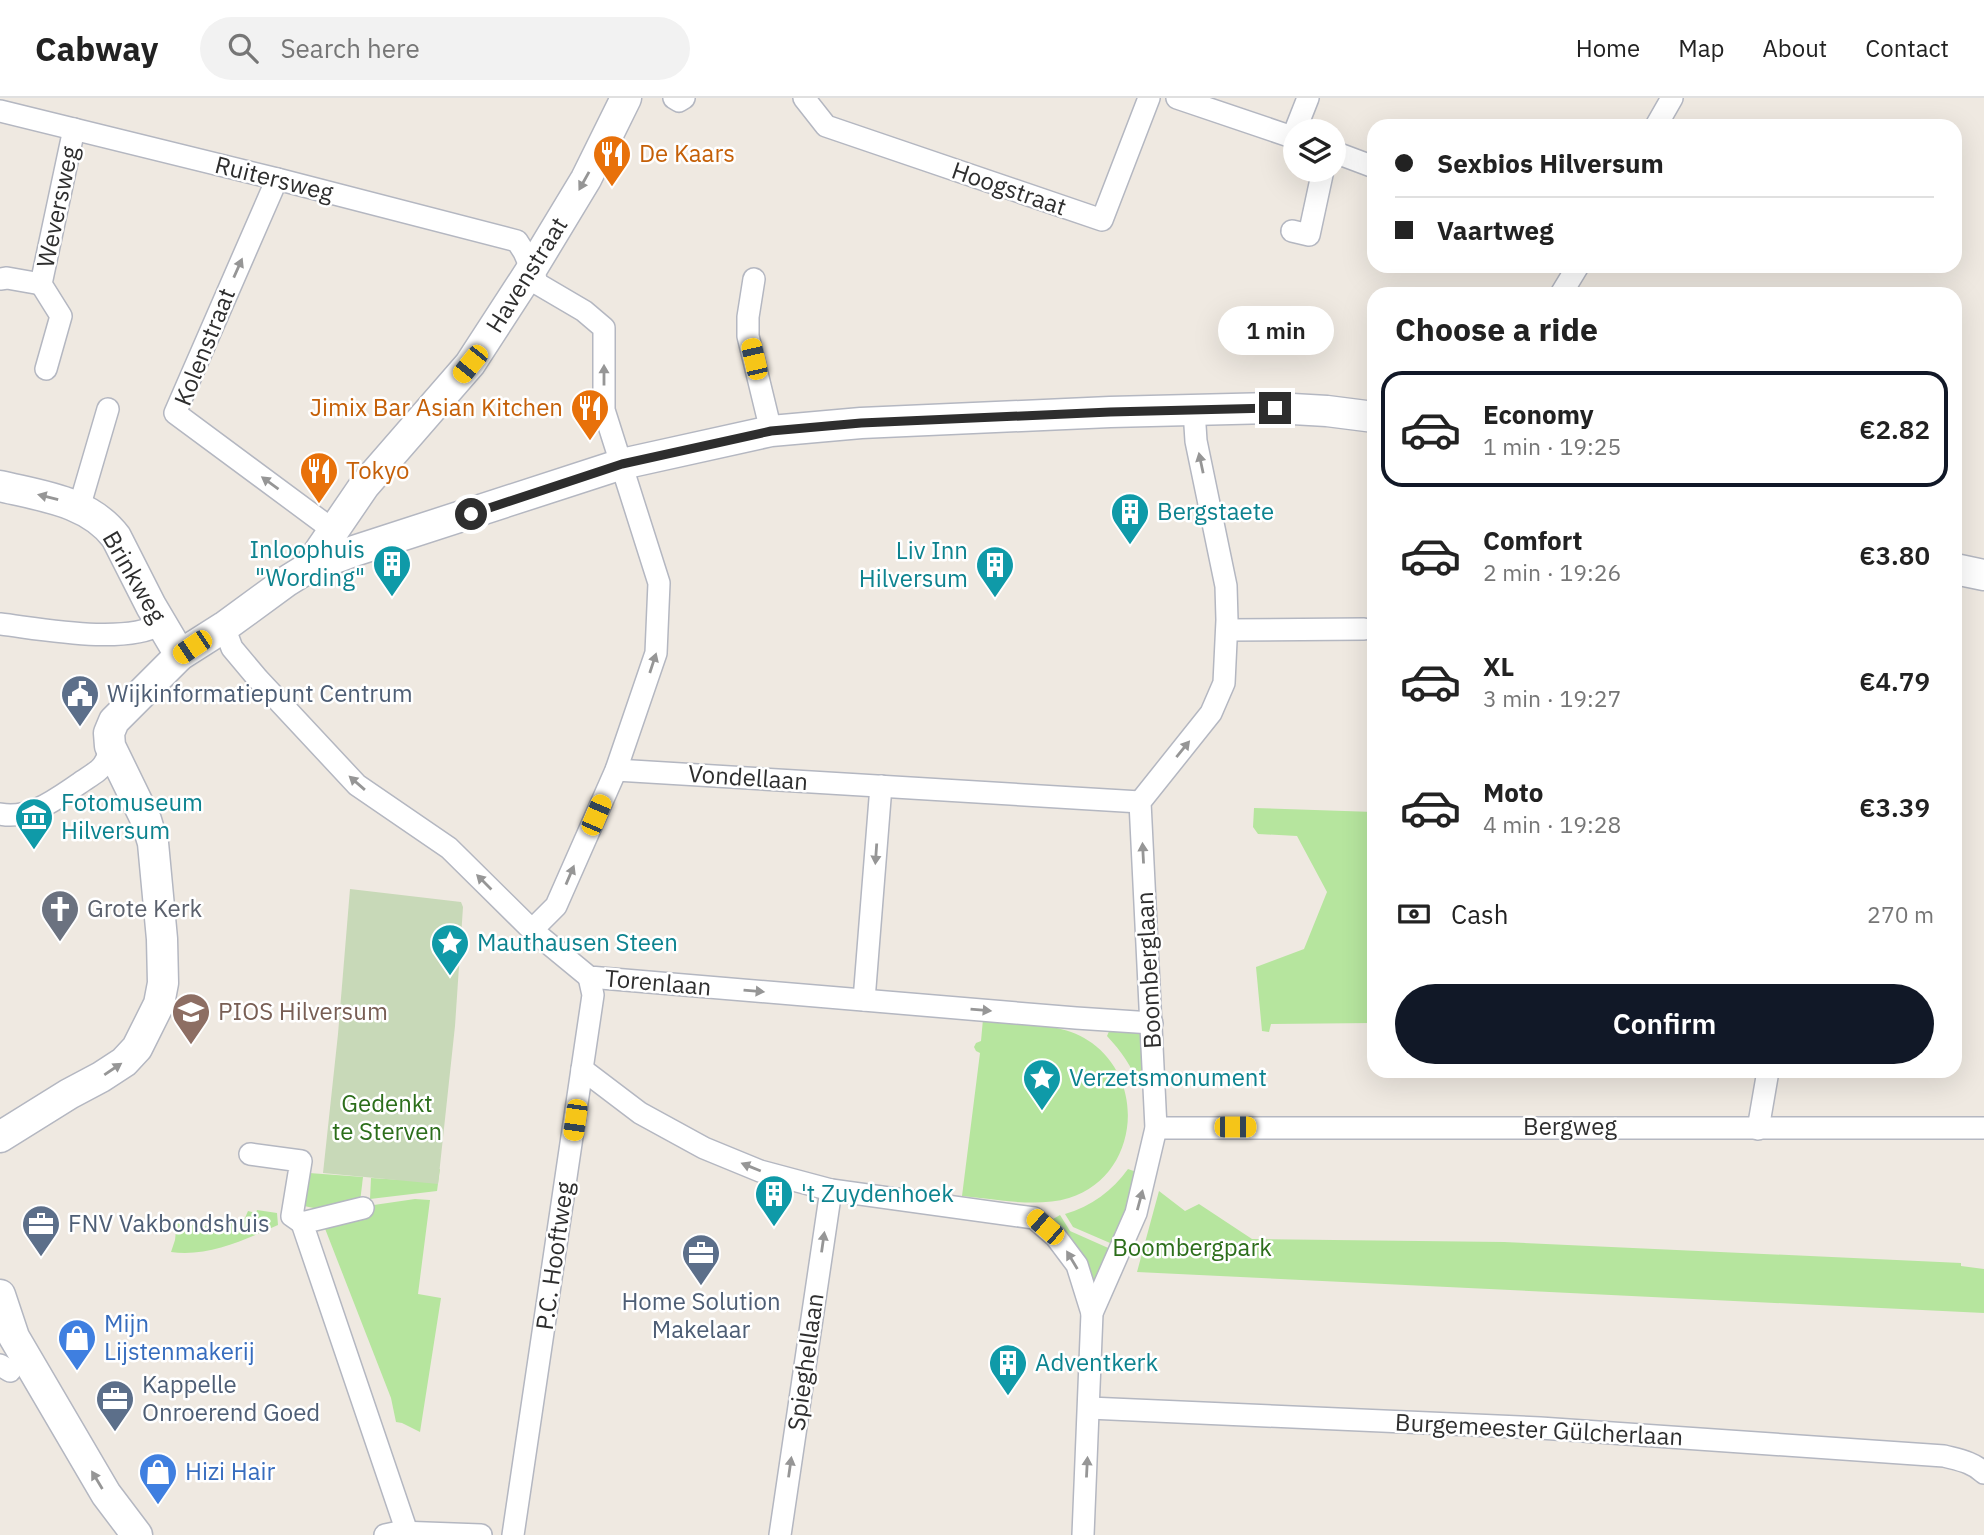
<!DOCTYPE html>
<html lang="en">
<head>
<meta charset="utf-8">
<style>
	:root { --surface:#fff; --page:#f2f2f2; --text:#222; --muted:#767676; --line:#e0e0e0; --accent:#111827 }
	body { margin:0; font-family:"IBM Plex Sans",sans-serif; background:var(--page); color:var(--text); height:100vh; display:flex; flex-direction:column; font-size:26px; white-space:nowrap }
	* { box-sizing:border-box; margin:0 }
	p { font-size:23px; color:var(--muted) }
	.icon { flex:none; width:38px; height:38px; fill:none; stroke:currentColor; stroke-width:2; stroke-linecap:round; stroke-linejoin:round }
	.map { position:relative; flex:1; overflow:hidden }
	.panel { position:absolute; left:1367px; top:189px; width:595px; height:791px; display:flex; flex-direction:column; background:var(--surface); border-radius:21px; box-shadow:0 7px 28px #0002 }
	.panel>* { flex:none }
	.banner { position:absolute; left:1367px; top:21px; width:595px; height:154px; border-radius:21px; box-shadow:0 7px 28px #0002; display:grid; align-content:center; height:154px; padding:0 28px; background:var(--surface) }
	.tools { position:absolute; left:1283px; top:21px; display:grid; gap:14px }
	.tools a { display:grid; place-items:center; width:63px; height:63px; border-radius:50%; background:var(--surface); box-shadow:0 7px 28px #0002; font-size:35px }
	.end { position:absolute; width:32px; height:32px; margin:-16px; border:9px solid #2e2e2e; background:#fff; box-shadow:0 0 0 4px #fff }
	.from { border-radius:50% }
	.bubble { position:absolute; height:49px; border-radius:24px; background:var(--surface); box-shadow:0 7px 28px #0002; font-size:23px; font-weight:600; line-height:49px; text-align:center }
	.car { position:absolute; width:21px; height:42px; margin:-21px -10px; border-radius:9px; box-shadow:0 0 5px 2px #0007; background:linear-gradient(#f5c518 24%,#345 0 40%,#f5c518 0 76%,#345 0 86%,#f5c518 0) }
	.banner b { display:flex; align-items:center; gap:24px; height:66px; font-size:26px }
	.banner b+b { border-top:2px solid var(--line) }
	.banner i { width:18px; height:18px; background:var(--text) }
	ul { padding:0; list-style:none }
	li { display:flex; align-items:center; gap:21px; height:116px; margin:0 14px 10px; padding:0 14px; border:4px solid transparent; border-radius:21px }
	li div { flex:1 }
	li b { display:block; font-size:26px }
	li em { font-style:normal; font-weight:600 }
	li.active { border-color:var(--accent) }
	li>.icon { width:63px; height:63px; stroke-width:1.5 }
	h2 { padding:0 28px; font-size:32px; line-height:84px }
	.pay { display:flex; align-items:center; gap:18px; height:77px; padding:0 28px; font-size:26px }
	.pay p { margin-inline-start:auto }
	.cta { display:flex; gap:14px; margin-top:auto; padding:14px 28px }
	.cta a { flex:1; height:80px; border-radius:42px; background:var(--accent); color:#fff; font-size:28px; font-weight:600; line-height:80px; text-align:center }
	header { display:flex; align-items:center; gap:42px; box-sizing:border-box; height:98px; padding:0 35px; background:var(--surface); border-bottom:2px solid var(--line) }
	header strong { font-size:33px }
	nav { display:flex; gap:38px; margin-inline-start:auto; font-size:24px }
	.search { width:490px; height:63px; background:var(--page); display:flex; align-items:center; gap:18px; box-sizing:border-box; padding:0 24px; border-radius:38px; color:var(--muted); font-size:26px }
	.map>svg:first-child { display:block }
	.green { fill:#b6e59e }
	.cemetery { fill:#c8d9b8 }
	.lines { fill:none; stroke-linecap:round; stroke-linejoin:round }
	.street-casing { stroke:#b4b7c1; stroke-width:24 }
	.secondary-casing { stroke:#b4b7c1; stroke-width:33 }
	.street { stroke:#fff; stroke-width:21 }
	.secondary { stroke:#fff; stroke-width:30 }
	.oneway { fill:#969696 }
	.route { stroke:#2e2e2e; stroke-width:9 }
	.labels { text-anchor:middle; stroke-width:5; stroke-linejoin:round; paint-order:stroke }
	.food-label { font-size:24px; fill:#c56008; stroke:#fff; text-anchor:start }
	.street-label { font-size:24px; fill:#2e2e2e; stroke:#fff }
	.culture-label { font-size:24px; fill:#0d838f; stroke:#fff; text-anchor:start }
	.service-label { font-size:24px; fill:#4e5e75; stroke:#fff; text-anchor:start }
	.worship-label { font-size:24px; fill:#5b616d; stroke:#fff; text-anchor:start }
	.education-label { font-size:24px; fill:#785e54; stroke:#fff; text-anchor:start }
	.park-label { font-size:24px; fill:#2c6e1b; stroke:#fff }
	.shop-label { font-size:24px; fill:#366cbe; stroke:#fff; text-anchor:start }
</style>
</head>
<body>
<header>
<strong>Cabway</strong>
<div class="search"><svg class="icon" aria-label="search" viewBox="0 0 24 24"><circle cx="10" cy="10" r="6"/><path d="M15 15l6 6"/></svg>Search here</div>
<nav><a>Home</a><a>Map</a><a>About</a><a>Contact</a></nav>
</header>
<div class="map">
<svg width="1984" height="1437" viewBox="0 0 1984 1437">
	<rect width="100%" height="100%" fill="#efe9e1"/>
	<g class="green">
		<path d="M1254 710 1374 714V925L1271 926 1269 934 1262 933 1256 869 1304 851 1327 794 1297 738 1258 736 1253 729Z"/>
		<path d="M983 921C1017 925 1064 924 1092 945 1148 986 1137 1079 1069 1100 1036 1110 996 1101 962 1098L980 955 976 953 974 949 976 945 981 943Z"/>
		<path d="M1143 930 1145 986 1139 989C1132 968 1121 953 1107 938L1110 931Z"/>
		<path d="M440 1071 437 1093 370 1101 371 1080 403 1082Z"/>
		<path d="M1128 1071 1142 1076 1117 1148 1073 1129 1065 1116C1092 1108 1112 1093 1128 1071Z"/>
		<path d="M309 1075 363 1079 360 1104 323 1112 304 1108Z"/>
		<path d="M1159 1093 1185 1113 1199 1106 1252 1141 1504 1144 1961 1165V1168L1984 1171V1215L1137 1174Z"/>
		<path d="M415 1101 430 1102 418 1196 441 1200 420 1334 402 1325 396 1324 391 1300 324 1128 367 1108Z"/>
		<path d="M257 1112 277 1115 278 1127C244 1142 209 1159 171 1154L175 1142 177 1123 179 1126 205 1128 245 1120 248 1113 256 1115Z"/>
		<path d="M1060 1117 1070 1133 1115 1153 1097 1191 1052 1125 1053 1121Z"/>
	</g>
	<path class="cemetery" d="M350 791 461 804 463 809 455 928 438 1086 323 1075 338 936Z"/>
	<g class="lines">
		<defs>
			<g id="street">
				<path d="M674 0 679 3 684 0"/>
				<path d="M804 0 826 28 1102 122 1149 0"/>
				<path d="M1177 0 1295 40"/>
				<path d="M0 13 277 81 517 143 524 154 538 186 584 213 604 230V312L659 485 656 555 616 672 556 808 532 832"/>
				<path d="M1656 28 1672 0"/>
				<path d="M1295 33 1308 0"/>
				<path d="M1334 54 1374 69"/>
				<path d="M277 81 175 315 333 432"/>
				<path d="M1292 133 1309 137 1323 72"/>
				<path d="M0 181 7 180 41 186"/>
				<path d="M754 181 748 219V238L771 333"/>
				<path d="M1561 196 1578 168"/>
				<path d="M46 271 61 218 41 186 74 31"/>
				<path d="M79 410 108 311"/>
				<path d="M0 526C42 531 124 547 161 526"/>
				<path d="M224 529 232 550 258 581 357 687 449 750 532 832 589 879 1076 920 1152 925"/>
				<path d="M1227 532 1364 531"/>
				<path d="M616 672 1140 704"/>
				<path d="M0 716C30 722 56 701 80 685 88 679 101 673 105 664 108 660 108 653 110 648"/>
				<path d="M864 902 881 688"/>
				<path d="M582 971 640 1015 704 1050 760 1073 831 1092 1034 1120 1056 1139 1077 1167 1092 1215"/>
				<path d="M1156 1030H1984"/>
				<path d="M1758 1031 1768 973"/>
				<path d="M250 1056 301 1063 292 1118 302 1125"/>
				<path d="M363 1110 302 1125 407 1434"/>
				<path d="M0 1267 10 1273"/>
				<path d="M1089 1310 1540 1330 1944 1358C1959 1362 1973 1364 1984 1375"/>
				<path d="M385 1437 399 1434 481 1437"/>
				<path d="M513 1437 593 897 589 879"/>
				<path d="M780 1437 831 1092"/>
				<path d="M1083 1437 1092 1215 1136 1115 1156 1030 1140 704 1211 615 1224 585 1227 522 1226 488 1196 343 1194 312"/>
			</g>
			<g id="secondary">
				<path d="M0 388C41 398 89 403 116 439L151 508 180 557"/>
				<path d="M308 470 364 388 470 266 531 172 586 81 626 0"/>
				<path d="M1955 471 1984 477"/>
				<path d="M0 1039 69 996 101 979 124 964 137 950 159 906 163 885 162 841 153 745 146 722 110 648 109 635 114 623 180 557 224 529 287 483 308 470 354 453 622 366 771 333 861 325 1110 314 1275 310 1327 313 1374 319"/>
				<path d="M0 1197 14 1239 106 1396 137 1437"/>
			</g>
		</defs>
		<use href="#street" class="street-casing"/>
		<use href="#secondary" class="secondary-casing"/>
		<use href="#street" class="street"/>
		<use href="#secondary" class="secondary"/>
	</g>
	<defs><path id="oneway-solid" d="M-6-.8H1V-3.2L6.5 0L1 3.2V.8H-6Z" transform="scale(1.75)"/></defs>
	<g class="oneway">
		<use href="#oneway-solid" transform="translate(584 83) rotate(119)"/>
		<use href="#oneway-solid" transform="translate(238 170) rotate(-66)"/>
		<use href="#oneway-solid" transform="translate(604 277) rotate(-90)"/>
		<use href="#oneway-solid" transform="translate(1201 365) rotate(-102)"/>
		<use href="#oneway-solid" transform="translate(270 385) rotate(-144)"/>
		<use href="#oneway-solid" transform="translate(48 399) rotate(-166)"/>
		<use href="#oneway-solid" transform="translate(653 565) rotate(-72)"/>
		<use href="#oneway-solid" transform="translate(1183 651) rotate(-51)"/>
		<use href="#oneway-solid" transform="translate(357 685) rotate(-139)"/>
		<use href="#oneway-solid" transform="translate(1143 755) rotate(-93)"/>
		<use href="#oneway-solid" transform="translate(876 756) rotate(94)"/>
		<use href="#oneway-solid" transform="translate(570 777) rotate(-67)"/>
		<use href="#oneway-solid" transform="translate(484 784) rotate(-135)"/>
		<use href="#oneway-solid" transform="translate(754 893) rotate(5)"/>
		<use href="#oneway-solid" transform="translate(981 912) rotate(5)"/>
		<use href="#oneway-solid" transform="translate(113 971) rotate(-34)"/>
		<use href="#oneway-solid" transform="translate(751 1069) rotate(-158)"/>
		<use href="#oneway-solid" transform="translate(1140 1102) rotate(-75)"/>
		<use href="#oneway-solid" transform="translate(823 1144) rotate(-82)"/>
		<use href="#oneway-solid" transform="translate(1072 1162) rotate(-121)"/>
		<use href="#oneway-solid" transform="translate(790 1369) rotate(-82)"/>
		<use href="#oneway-solid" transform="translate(1087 1369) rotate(-87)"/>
		<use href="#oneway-solid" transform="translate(97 1382) rotate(-121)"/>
	</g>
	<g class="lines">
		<path class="route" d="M471 416 622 366 771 333 861 325 1110 314 1275 310"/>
	</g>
	<defs>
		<symbol id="restaurant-pin" viewBox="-11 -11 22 30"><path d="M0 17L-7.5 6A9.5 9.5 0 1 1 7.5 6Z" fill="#e8710a" stroke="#fff"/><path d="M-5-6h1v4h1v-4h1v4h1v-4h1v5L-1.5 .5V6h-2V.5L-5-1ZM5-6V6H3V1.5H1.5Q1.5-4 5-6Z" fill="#fff"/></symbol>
		<symbol id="building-pin" viewBox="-11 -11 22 30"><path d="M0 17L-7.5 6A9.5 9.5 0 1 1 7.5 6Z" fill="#0f9aa8" stroke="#fff"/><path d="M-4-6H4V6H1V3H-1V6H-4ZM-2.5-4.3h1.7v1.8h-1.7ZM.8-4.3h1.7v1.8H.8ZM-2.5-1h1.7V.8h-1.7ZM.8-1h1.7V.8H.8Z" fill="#fff"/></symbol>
		<symbol id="civic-pin" viewBox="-11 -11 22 30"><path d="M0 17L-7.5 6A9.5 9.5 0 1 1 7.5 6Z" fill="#5c6f8a" stroke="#fff"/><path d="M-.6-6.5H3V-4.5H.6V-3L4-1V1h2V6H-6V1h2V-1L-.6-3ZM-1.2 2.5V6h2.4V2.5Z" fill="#fff"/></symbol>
		<symbol id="museum-pin" viewBox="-11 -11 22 30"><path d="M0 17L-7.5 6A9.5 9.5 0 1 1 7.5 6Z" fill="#0f9aa8" stroke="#fff"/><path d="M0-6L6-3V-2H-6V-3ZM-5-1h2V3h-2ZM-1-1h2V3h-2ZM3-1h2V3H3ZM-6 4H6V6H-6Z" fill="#fff"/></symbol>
		<symbol id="church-pin" viewBox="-11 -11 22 30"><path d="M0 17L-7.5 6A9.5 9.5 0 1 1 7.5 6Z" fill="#6b7280" stroke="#fff"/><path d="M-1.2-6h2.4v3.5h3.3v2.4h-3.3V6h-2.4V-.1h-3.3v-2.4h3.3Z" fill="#fff"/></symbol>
		<symbol id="sight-pin" viewBox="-11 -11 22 30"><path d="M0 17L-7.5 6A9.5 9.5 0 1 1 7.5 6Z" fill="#0f9aa8" stroke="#fff"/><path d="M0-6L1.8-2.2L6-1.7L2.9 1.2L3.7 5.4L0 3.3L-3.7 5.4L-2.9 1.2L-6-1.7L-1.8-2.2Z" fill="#fff"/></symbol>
		<symbol id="school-pin" viewBox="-11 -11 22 30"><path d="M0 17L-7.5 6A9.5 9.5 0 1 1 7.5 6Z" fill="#8d6e63" stroke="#fff"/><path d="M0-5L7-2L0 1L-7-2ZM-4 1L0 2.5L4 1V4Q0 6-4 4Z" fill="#fff"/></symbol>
		<symbol id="office-pin" viewBox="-11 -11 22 30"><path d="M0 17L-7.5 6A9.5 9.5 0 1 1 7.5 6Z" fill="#5c6f8a" stroke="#fff"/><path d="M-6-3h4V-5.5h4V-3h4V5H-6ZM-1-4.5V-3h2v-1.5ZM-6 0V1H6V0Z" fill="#fff"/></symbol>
		<symbol id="shop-pin" viewBox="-11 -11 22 30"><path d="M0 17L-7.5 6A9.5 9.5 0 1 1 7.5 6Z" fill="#3f7fe0" stroke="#fff"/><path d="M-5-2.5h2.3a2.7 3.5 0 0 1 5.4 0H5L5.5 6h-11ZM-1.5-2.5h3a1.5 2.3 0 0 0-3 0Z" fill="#fff"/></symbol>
	</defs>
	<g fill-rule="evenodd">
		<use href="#restaurant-pin" x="590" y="34" width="44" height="60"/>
		<use href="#restaurant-pin" x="568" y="288" width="44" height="60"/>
		<use href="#restaurant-pin" x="297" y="351" width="44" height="60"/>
		<use href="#building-pin" x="1108" y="392" width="44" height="60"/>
		<use href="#building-pin" x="370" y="444" width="44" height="60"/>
		<use href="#building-pin" x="973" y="445" width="44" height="60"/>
		<use href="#civic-pin" x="58" y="574" width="44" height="60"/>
		<use href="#museum-pin" x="12" y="697" width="44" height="60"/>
		<use href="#church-pin" x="38" y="789" width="44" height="60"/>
		<use href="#sight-pin" x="428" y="823" width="44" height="60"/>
		<use href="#school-pin" x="169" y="892" width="44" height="60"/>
		<use href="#sight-pin" x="1020" y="958" width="44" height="60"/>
		<use href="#building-pin" x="752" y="1074" width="44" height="60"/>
		<use href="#office-pin" x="19" y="1104" width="44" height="60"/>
		<use href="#office-pin" x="679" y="1133" width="44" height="60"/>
		<use href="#shop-pin" x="55" y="1218" width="44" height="60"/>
		<use href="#building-pin" x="986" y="1243" width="44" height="60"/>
		<use href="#office-pin" x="93" y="1279" width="44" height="60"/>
		<use href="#shop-pin" x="136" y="1352" width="44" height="60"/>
	</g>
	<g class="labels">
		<g class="food-label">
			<text x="639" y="64">De Kaars</text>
			<text x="563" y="318" text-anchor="end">Jimix Bar Asian Kitchen</text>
			<text x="346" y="381">Tokyo</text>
		</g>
		<g class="street-label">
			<text transform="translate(274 81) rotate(14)" y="8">Ruitersweg</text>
			<text transform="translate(1009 91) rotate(19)" y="8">Hoogstraat</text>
			<text transform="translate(58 109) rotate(-78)" y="8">Weversweg</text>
			<text transform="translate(527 177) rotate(-58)" y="8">Havenstraat</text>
			<text transform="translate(205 249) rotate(-68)" y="8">Kolenstraat</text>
			<text transform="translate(134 479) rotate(60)" y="8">Brinkweg</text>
			<text transform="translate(748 680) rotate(4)" y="8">Vondellaan</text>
			<text transform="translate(1149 872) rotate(-93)" y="8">Boomberglaan</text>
			<text transform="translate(658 885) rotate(5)" y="8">Torenlaan</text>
			<text x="1570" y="1037">Bergweg</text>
			<text transform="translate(555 1158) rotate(-82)" y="8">P.C. Hooftweg</text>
			<text transform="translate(806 1264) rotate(-82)" y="8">Spieghellaan</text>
			<text transform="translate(1539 1332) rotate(3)" y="8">Burgemeester Gülcherlaan</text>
		</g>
		<g class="culture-label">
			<text x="1157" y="422">Bergstaete</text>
			<text x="365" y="460" text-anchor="end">Inloophuis<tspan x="365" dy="28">"Wording"</tspan></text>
			<text x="968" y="461" text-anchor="end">Liv Inn<tspan x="968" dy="28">Hilversum</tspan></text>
			<text x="61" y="713">Fotomuseum<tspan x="61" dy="28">Hilversum</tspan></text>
			<text x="477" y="853">Mauthausen Steen</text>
			<text x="1069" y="988">Verzetsmonument</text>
			<text x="801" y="1104">'t Zuydenhoek</text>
			<text x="1035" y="1273">Adventkerk</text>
		</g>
		<g class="service-label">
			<text x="107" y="604">Wijkinformatiepunt Centrum</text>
			<text x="68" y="1134">FNV Vakbondshuis</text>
			<text x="701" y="1212" text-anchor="middle">Home Solution<tspan x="701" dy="28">Makelaar</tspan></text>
			<text x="142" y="1295">Kappelle<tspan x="142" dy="28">Onroerend Goed</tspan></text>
		</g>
		<g class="worship-label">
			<text x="87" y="819">Grote Kerk</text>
		</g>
		<g class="education-label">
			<text x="218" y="922">PIOS Hilversum</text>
		</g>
		<g class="park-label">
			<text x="387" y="1014">Gedenkt<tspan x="387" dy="28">te Sterven</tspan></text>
			<text x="1192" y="1158">Boombergpark</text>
		</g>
		<g class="shop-label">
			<text x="104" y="1234">Mijn<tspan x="104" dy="28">Lijstenmakerij</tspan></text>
			<text x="185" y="1382">Hizi Hair</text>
		</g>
	</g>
</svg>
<div class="tools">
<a><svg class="icon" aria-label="layers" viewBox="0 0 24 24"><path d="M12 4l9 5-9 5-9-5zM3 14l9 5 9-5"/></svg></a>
</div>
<i class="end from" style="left:471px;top:416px"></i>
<i class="end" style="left:1275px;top:310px"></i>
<div class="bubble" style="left:1218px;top:208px;width:116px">1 min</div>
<i class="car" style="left:754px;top:261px;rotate:347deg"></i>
<i class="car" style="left:470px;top:266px;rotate:219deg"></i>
<i class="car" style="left:192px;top:549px;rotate:236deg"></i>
<i class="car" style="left:596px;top:717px;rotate:23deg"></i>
<i class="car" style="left:575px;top:1022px;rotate:188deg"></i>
<i class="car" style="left:1235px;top:1029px;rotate:90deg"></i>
<i class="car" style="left:1045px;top:1129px;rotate:311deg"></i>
<div class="banner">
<b><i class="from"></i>Sexbios Hilversum</b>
<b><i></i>Vaartweg</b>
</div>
<section class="panel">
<h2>Choose a ride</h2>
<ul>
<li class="active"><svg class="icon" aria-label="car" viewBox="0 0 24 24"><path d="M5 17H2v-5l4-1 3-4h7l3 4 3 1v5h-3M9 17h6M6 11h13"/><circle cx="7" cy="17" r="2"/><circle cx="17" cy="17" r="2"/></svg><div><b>Economy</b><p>1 min · 19:25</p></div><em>€2.82</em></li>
<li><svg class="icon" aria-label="car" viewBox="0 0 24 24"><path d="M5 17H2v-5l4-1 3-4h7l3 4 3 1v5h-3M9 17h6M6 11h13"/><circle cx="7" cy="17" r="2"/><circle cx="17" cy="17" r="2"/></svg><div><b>Comfort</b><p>2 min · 19:26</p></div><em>€3.80</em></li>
<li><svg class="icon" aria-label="car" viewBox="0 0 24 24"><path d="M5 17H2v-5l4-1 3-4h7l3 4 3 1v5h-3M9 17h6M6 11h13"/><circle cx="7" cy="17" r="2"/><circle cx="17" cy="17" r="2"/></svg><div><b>XL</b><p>3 min · 19:27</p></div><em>€4.79</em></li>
<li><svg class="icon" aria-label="car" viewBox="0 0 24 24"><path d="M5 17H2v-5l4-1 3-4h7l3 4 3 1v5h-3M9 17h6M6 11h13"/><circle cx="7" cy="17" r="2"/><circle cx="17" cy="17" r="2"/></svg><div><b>Moto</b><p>4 min · 19:28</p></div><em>€3.39</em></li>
</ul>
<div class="pay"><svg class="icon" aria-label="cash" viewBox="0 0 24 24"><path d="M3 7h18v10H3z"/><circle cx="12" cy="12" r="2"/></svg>Cash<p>270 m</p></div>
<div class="cta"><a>Confirm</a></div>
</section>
</div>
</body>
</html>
